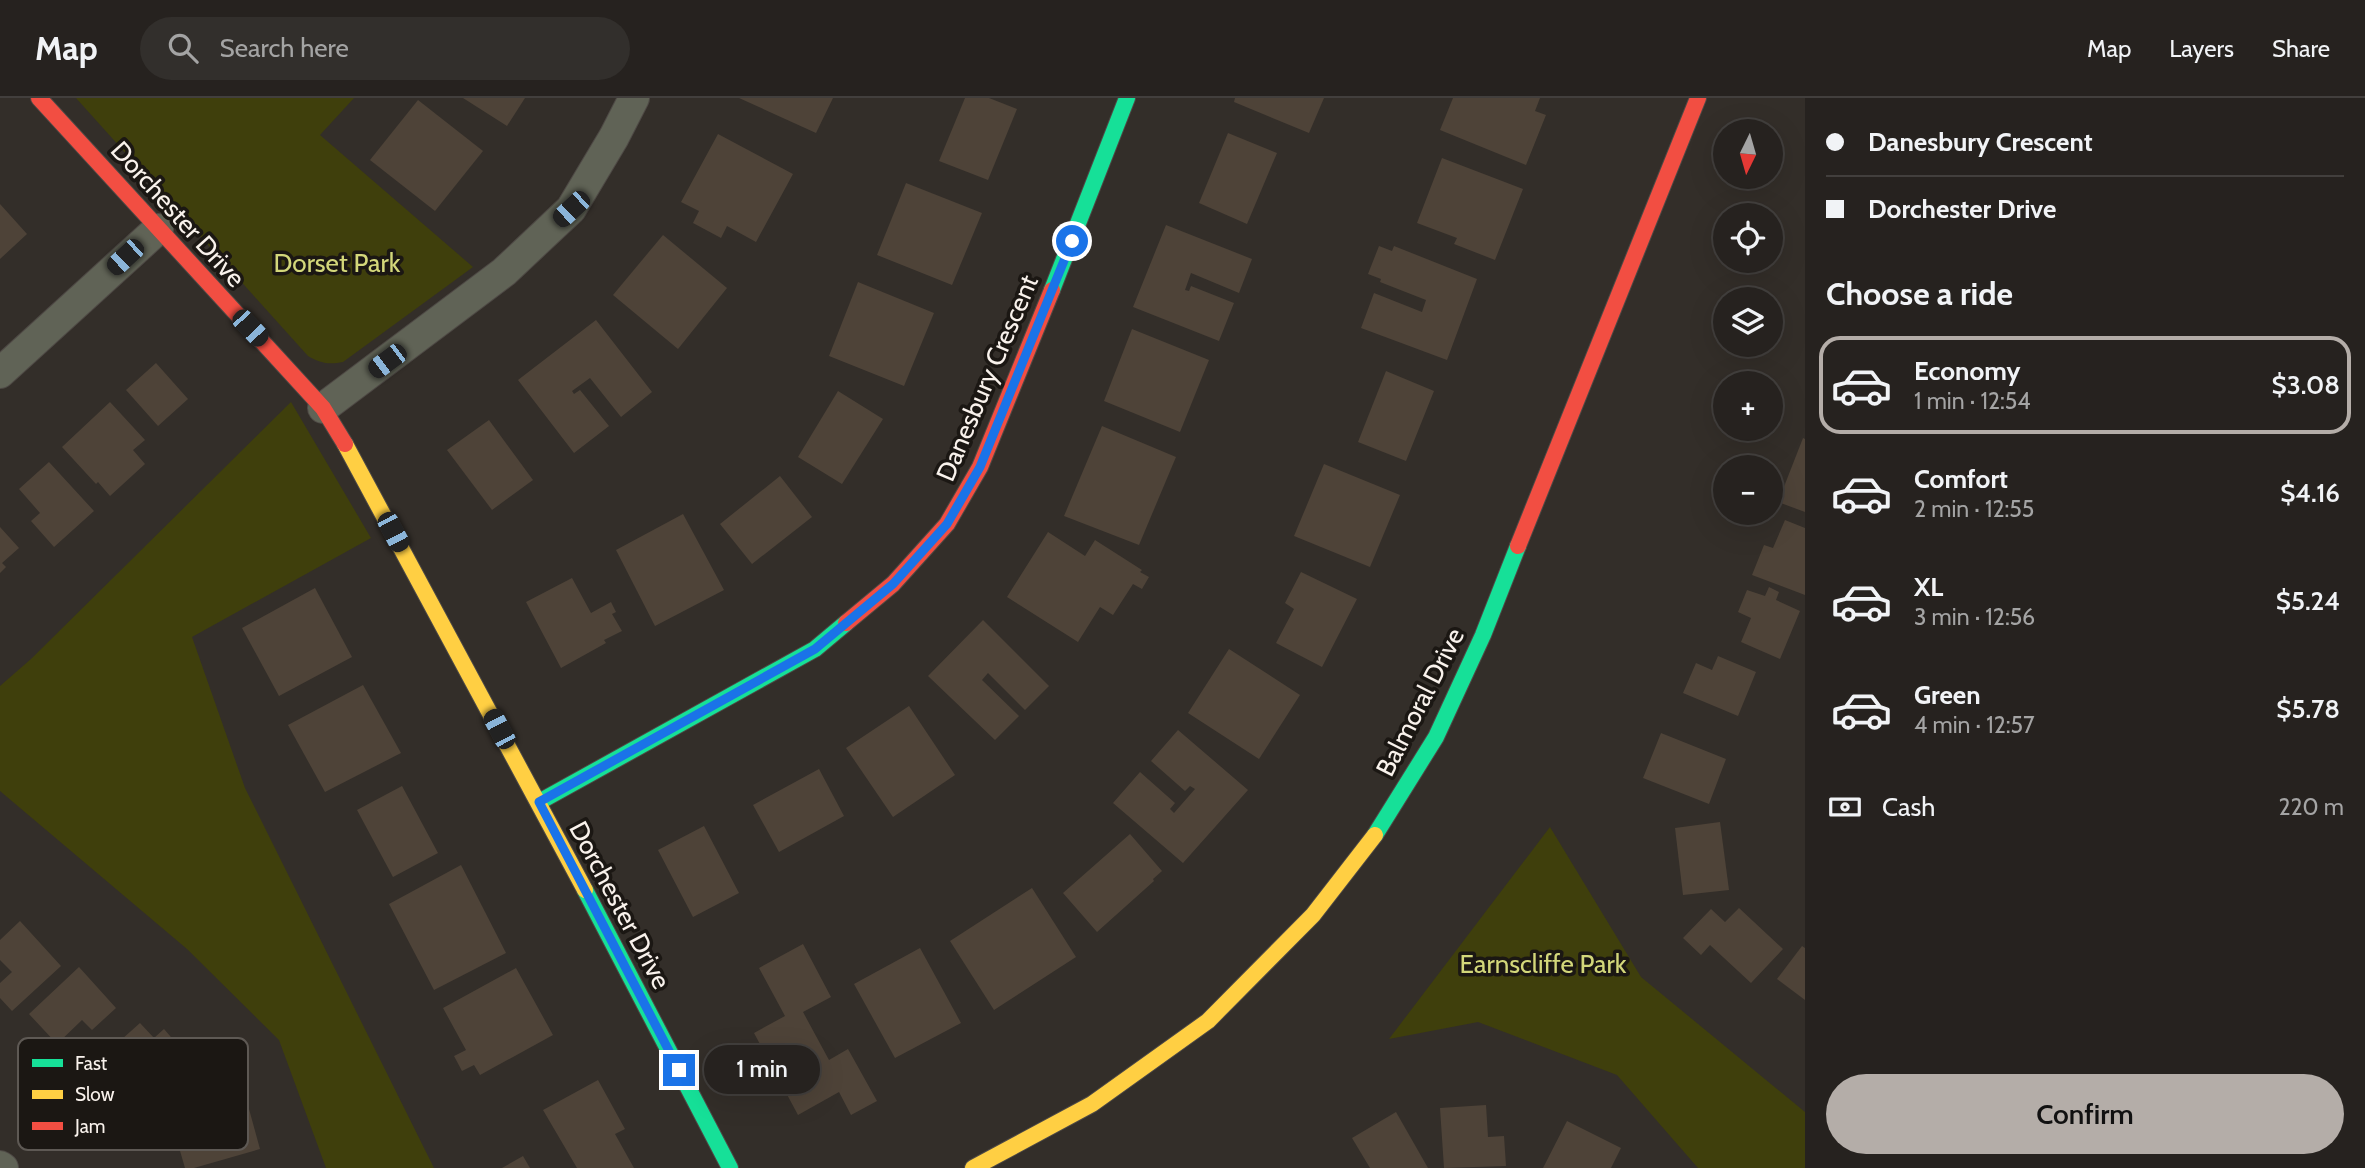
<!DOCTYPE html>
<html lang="en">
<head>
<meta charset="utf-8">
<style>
	:root { --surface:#26221f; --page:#322f2c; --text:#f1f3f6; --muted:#a4a4a4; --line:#423f3d; --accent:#b4ada8 }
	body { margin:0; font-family:Cabin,sans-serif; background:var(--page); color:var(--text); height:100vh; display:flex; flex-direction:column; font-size:26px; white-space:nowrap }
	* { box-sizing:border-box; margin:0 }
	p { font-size:23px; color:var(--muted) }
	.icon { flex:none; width:38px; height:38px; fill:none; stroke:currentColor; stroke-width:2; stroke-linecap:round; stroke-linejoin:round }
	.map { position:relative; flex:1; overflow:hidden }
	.drawer { display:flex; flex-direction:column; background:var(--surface); width:560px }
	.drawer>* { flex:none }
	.banner { display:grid; align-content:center; height:154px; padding:0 21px; background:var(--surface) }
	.needle { width:46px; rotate:185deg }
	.tools { position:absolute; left:1713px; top:21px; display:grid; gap:14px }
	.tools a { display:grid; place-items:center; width:70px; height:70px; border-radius:50%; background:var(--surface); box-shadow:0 7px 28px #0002,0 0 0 2px var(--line); font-size:35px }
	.end { position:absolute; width:32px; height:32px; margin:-16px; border:9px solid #1a73e8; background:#fff; box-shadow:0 0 0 4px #fff }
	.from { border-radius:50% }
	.bubble { position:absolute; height:49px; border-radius:24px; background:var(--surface); box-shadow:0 7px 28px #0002,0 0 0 2px var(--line); font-size:23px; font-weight:600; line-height:49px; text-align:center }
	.car { position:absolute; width:21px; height:42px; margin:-21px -10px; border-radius:9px; box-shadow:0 0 5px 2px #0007; background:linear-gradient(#222 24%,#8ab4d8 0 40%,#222 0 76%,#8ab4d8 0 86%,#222 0) }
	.banner b { display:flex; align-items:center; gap:24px; height:66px; font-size:26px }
	.banner b+b { border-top:2px solid var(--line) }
	.banner i { width:18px; height:18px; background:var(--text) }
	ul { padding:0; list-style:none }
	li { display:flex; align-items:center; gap:21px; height:98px; margin:0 14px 10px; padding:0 7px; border:4px solid transparent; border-radius:21px }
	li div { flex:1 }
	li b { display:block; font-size:26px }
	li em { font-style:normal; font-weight:600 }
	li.active { border-color:var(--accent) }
	li>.icon { width:63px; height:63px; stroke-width:1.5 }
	h2 { padding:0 21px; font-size:32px; line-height:84px }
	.pay { display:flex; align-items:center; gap:18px; height:77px; padding:0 21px; font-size:26px }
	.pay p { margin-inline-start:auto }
	.button { display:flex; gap:14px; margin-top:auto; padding:14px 21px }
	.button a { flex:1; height:80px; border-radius:42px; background:var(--accent); color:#111; font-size:28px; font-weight:600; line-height:80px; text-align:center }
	header { display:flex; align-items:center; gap:42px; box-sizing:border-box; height:98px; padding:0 35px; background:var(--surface); border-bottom:2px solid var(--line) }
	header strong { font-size:33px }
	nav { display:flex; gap:38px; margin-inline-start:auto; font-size:24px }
	.search { width:490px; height:63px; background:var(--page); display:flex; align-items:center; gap:18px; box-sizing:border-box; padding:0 24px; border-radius:38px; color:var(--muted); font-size:26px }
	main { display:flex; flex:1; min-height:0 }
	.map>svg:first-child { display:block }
	.green { fill:#3f3f0c }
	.building { fill:#4e4338 }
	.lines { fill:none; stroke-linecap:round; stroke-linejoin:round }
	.street-casing { stroke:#4e4945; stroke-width:32 }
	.fast-casing { stroke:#4e4945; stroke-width:18 }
	.slow-casing { stroke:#4e4945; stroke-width:18 }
	.jam-casing { stroke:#4e4945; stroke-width:18 }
	.street { stroke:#606356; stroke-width:30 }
	.fast { stroke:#16e098; stroke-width:16 }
	.slow { stroke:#ffcf43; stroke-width:16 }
	.jam { stroke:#f24e42; stroke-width:16 }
	.route { stroke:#1a73e8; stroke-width:9 }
	.labels { text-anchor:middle; stroke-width:7; stroke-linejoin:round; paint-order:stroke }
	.street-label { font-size:26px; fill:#f9f2ec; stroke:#1b1713 }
	.park-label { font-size:26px; fill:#d3d77a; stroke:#1b1713 }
	.key { fill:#1b1713; stroke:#5e5954; stroke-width:2 }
	.key-label { font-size:19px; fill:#f9f2ec }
</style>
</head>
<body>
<header>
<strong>Map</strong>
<div class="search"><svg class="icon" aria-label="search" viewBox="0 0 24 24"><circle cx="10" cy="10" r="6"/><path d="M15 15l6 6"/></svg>Search here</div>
<nav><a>Map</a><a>Layers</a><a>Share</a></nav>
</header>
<main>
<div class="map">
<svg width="1805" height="1070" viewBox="0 0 1805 1070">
	<rect width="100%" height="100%" fill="#332e29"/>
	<g class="green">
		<path d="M76 0H354L320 37 473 169 343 264C329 267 320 265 308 258Z"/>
		<path d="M291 304 371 440 192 539 245 690 434 1070H326L279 942 187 851 0 693V588L31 561Z"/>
		<path d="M1550 729 1641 879 1805 1014V1070H1698L1617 977 1478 924 1389 941Z"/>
	</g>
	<g class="building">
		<path d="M463 0H525L507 28Z"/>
		<path d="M739 0H833L816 35Z"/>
		<path d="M965 0H989L1017 11 988 82 939 63Z"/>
		<path d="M1235 0H1324L1309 35 1234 4Z"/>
		<path d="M1453 0H1540L1535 13 1546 17 1526 67 1440 32Z"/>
		<path d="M418 2 483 53 435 113 370 62Z"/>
		<path d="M1228 35 1277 55 1247 126 1199 105Z"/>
		<path d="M718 36 793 76 756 144 727 128 721 140 693 125 699 113 681 104Z"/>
		<path d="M1442 60 1523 91 1495 162 1454 146 1457 140 1417 125Z"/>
		<path d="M906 85 982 115 952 187 877 157Z"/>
		<path d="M0 106 27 136 0 161Z"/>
		<path d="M1166 127 1252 161 1239 195 1191 175 1185 192 1189 193 1191 188 1234 205 1219 243 1133 209Z"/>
		<path d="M663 137 727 190 678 251 613 197Z"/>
		<path d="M1379 148 1392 153 1394 148 1477 181 1447 262 1361 230 1374 195 1422 214 1426 202 1380 184 1381 181 1368 176Z"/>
		<path d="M858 184 934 215 904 288 829 258Z"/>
		<path d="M596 222 652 294 621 319 590 280 572 293 574 296 580 292 609 328 574 355 518 282Z"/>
		<path d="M1132 231 1209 262 1180 334 1104 303Z"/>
		<path d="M156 265 188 301 158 328 126 292Z"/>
		<path d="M1386 273 1434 293 1406 363 1358 344Z"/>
		<path d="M838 293 883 321 842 386 798 359Z"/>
		<path d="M110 304 145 342 133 352 145 366 110 398 98 384 96 386 62 349Z"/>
		<path d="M489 322 533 382 492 412 447 352Z"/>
		<path d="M1102 328 1176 359 1139 447 1064 418Z"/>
		<path d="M1803 340 1805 341V414L1778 404Z"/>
		<path d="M49 364 94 413 54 449 31 423 40 415 19 391Z"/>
		<path d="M1324 366 1400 397 1370 469 1294 438Z"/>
		<path d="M780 378 812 419 752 466 720 426Z"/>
		<path d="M683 416 724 492 655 528 616 452Z"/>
		<path d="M1785 422 1805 430V497L1752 477 1764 447 1773 450Z"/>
		<path d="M0 429 19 450 2 465 6 469 0 475Z"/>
		<path d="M1048 434 1085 458 1095 442 1142 472 1140 474 1149 479 1142 491 1133 486 1113 517 1100 509 1078 544 1007 499Z"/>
		<path d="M1301 474 1357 501 1322 569 1276 545 1294 511 1285 505Z"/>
		<path d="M572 480 591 515 611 504 616 514 612 516 622 533 604 542 606 545 561 570 526 504Z"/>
		<path d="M1769 489 1779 494 1776 502 1800 513 1780 561 1741 544 1751 520 1738 514 1747 492 1765 498Z"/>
		<path d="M315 490 352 559 279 598 242 530Z"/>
		<path d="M983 522 1049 588 1025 612 988 575 982 582 1019 618 995 642 928 578Z"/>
		<path d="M1229 551 1300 597 1259 661 1188 615Z"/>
		<path d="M1718 558 1756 574 1738 618 1683 595 1696 565 1712 572Z"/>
		<path d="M363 587 401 655 325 694 288 627Z"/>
		<path d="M909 608 955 677 893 719 846 650Z"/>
		<path d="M1178 632 1248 692 1183 765 1113 705 1140 674 1175 705 1170 711 1174 715 1195 691 1190 688 1185 693 1151 663Z"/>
		<path d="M1661 635 1726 661 1709 706 1643 680Z"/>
		<path d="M819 671 844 718 779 754 753 707Z"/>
		<path d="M402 688 438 755 393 779 357 712Z"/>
		<path d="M1720 724 1729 792 1683 797 1675 730Z"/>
		<path d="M704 728 739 795 693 819 658 752Z"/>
		<path d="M1130 736 1162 773 1153 781 1154 783 1097 834 1063 795Z"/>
		<path d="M461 767 506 855 434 892 389 806Z"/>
		<path d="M1032 790 1076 859 994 912 950 843Z"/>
		<path d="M1739 810 1783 851 1751 885 1710 847 1701 857 1683 840 1711 811 1725 824Z"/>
		<path d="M20 823 61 868 12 913 0 900V885L12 874 0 862V842Z"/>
		<path d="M803 846 831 899 803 914 829 962 848 951 877 1003 851 1017 839 994 798 1017 754 935 785 918 759 870Z"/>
		<path d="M1802 848 1805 850V902L1777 881Z"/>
		<path d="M920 850 961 925 895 960 854 886Z"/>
		<path d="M79 869 116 910 92 932 82 922 57 946 29 916Z"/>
		<path d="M516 870 553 937 480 977 474 967 462 973 454 958 466 952 443 910Z"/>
		<path d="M140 925 154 940 164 931 195 967 165 994 146 972 138 979 112 950Z"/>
		<path d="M598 982 625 1031 615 1036 634 1070H577L543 1012Z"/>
		<path d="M196 1007 201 1025 249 1011 260 1051 194 1070H185L176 1039 167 1042 160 1017Z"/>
		<path d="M1486 1007 1488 1039 1504 1038 1506 1068 1444 1070 1440 1010Z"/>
		<path d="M1396 1014 1428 1070H1370L1352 1040Z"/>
		<path d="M1567 1023 1621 1050 1611 1070H1543Z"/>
		<path d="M523 1058 530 1070H502Z"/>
	</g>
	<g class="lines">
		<defs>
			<g id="street">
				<path d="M0 275 158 131"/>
				<path d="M323 310 504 174 571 111 614 39 634 0"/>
				<path d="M0 1068 3 1070"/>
			</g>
			<g id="fast">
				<path d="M1052 192 1127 0"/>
				<path d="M539 704 815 551 846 525"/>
				<path d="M1375 737 1436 639 1483 537 1518 448"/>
				<path d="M585 792 730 1070"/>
			</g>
			<g id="slow">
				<path d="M345 346 585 792"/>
				<path d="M973 1070 1092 1006 1208 923 1313 817 1375 737"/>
			</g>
			<g id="jam">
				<path d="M39 0 323 310 345 346"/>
				<path d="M1518 448 1698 0"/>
				<path d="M846 525 893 486 947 426 980 369 1052 192"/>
			</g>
		</defs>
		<use href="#street" class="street-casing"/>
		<use href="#fast" class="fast-casing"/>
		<use href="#slow" class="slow-casing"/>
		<use href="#jam" class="jam-casing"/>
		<use href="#street" class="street"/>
		<use href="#fast" class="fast"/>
		<use href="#slow" class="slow"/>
		<use href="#jam" class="jam"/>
	</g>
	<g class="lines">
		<path class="route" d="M679 972 539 704 815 551 893 486 947 426 980 369 1072 143"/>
	</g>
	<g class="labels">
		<g class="street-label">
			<text transform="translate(178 116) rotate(48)" y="9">Dorchester Drive</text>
			<text transform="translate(987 280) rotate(-67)" y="9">Danesbury Crescent</text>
			<text transform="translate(1420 604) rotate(-63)" y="9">Balmoral Drive</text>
			<text transform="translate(620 807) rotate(62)" y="9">Dorchester Drive</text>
		</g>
		<g class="park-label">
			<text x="337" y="174">Dorset Park</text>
			<text x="1543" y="875">Earnscliffe Park</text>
		</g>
	</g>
	<rect x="18" y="940" width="230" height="112" rx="10" class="key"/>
	<rect x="32" y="961" width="31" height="8" fill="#16e098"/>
	<rect x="32" y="992" width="31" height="9" fill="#ffcf43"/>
	<rect x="32" y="1024" width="31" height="8" fill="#f24e42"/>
	<g class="key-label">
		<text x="75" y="972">Fast</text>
		<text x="75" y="1003">Slow</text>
		<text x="75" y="1035">Jam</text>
	</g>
</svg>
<div class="tools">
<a><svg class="needle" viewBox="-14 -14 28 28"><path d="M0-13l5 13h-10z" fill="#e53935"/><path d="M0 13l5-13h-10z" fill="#a4a4a4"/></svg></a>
<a><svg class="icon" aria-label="locate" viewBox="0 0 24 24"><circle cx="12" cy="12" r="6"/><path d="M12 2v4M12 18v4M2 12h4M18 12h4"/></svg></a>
<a><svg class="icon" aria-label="layers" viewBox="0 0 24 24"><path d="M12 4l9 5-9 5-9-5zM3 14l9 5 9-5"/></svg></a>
<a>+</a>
<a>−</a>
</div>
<i class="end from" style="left:1072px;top:143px"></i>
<i class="end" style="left:679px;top:972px"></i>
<div class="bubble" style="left:704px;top:947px;width:116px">1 min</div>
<i class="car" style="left:571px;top:111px;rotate:227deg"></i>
<i class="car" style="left:125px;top:159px;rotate:227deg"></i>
<i class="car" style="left:250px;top:230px;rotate:137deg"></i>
<i class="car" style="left:387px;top:263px;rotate:233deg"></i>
<i class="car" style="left:393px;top:434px;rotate:152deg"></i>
<i class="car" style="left:499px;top:631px;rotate:332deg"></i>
</div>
<section class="drawer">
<div class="banner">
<b><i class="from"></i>Danesbury Crescent</b>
<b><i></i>Dorchester Drive</b>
</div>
<h2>Choose a ride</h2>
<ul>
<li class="active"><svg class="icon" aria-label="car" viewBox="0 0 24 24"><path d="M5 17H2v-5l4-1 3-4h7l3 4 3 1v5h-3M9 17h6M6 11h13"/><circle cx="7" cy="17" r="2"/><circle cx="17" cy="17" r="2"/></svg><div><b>Economy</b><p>1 min · 12:54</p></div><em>$3.08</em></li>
<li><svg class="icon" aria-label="car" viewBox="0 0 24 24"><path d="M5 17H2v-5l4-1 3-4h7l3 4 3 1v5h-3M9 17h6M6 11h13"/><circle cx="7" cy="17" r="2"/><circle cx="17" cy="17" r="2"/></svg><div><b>Comfort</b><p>2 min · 12:55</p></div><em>$4.16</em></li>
<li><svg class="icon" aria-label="car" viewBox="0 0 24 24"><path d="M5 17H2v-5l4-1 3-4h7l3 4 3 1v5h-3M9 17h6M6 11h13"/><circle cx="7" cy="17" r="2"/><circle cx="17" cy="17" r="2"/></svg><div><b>XL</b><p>3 min · 12:56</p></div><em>$5.24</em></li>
<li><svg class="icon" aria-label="car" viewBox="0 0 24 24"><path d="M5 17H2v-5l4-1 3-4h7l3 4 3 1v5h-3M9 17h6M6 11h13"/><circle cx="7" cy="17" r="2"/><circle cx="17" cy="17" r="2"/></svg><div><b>Green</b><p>4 min · 12:57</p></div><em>$5.78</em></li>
</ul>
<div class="pay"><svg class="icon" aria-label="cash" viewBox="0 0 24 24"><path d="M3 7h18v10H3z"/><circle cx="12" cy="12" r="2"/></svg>Cash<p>220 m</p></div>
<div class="button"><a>Confirm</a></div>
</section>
</main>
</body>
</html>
